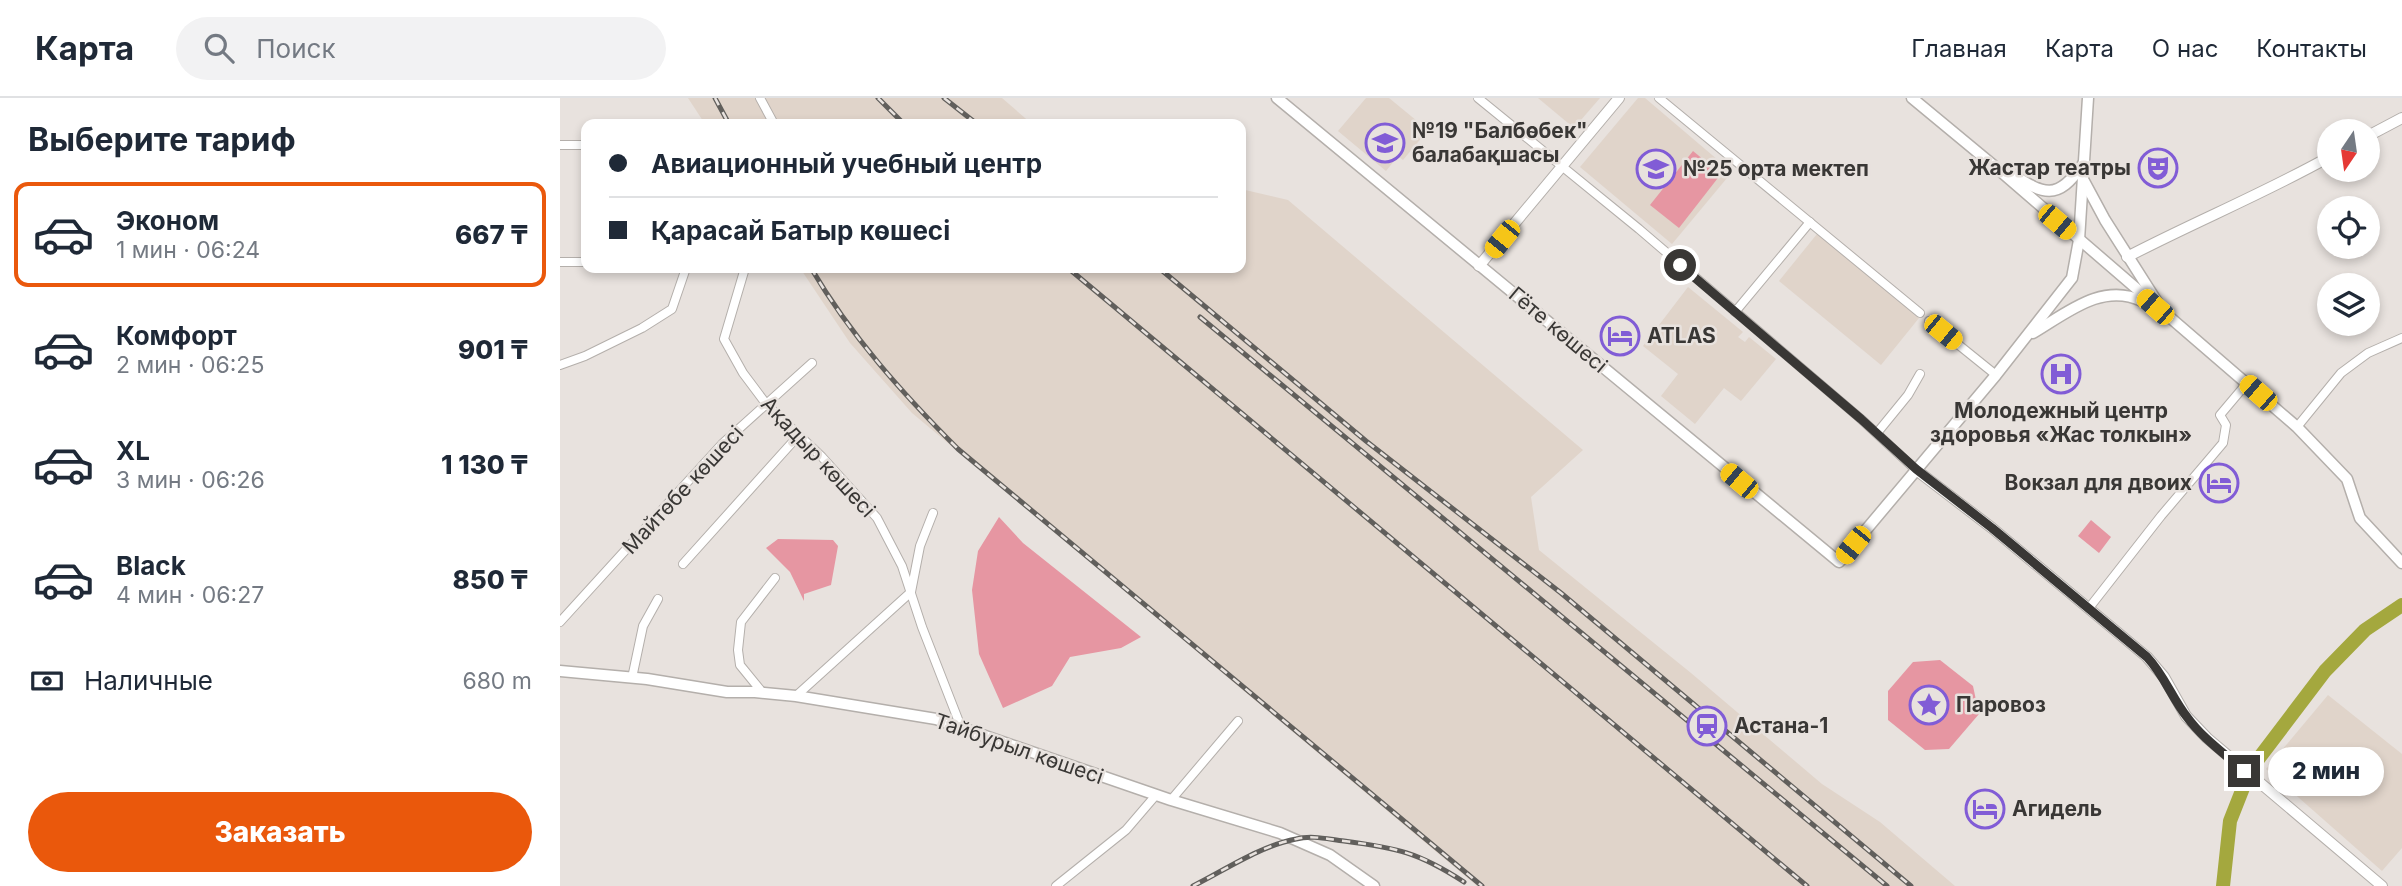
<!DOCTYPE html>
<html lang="ru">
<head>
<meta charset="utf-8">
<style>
	:root { --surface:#fff; --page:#f2f2f3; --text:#1f2937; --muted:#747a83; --line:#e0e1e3; --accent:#ea580c }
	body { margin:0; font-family:Inter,sans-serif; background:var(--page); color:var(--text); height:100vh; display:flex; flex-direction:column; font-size:26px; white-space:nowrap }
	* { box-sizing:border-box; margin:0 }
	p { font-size:23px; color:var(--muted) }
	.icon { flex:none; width:38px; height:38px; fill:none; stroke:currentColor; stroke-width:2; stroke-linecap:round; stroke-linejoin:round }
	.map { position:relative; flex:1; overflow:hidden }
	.side { display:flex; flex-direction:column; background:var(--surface); width:560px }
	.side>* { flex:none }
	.banner { position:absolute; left:21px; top:21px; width:665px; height:154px; border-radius:14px; box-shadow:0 4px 10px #0003; display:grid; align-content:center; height:154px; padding:0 28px; background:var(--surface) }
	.needle { width:46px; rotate:193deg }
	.fabs { position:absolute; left:1757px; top:21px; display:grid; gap:14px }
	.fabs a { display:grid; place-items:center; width:63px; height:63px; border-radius:50%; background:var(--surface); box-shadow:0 4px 10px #0003; font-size:35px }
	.end { position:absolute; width:32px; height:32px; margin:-16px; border:9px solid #393735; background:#fff; box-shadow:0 0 0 4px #fff }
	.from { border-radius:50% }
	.bubble { position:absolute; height:49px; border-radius:24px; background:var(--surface); box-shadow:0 4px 10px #0003; font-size:23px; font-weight:800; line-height:49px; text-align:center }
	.car { position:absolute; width:21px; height:42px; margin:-21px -10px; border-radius:9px; box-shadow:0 0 5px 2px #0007; background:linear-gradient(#f5c518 24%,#345 0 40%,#f5c518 0 76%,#345 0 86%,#f5c518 0) }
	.banner b { display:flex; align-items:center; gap:24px; height:66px; font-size:26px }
	.banner b+b { border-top:2px solid var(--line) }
	.banner i { width:18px; height:18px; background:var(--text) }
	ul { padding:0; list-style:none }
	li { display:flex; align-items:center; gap:21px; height:105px; margin:0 14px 10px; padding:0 14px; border:4px solid transparent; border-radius:14px }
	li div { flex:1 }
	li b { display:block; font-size:26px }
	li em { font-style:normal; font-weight:800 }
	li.active { border-color:var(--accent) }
	li>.icon { width:63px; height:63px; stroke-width:1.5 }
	h2 { padding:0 28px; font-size:32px; line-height:84px }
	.pay { display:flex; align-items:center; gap:18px; height:77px; padding:0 28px; font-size:26px }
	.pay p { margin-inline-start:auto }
	.action { display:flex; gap:14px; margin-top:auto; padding:14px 28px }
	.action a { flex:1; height:80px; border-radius:42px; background:var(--accent); color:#fff; font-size:28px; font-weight:800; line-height:80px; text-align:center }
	header { display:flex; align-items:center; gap:42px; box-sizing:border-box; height:98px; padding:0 35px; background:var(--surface); border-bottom:2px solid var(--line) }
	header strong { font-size:33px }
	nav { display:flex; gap:38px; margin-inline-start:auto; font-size:24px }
	.search { width:490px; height:63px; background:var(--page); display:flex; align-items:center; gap:18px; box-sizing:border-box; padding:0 24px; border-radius:38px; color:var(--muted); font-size:26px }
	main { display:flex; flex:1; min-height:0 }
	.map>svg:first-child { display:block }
	.built { fill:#e0d4ca }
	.green { fill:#e696a2 }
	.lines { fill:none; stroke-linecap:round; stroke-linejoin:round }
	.river { stroke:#a4a83e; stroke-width:14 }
	.minor-casing { stroke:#b4afab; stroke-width:10 }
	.tertiary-casing { stroke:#b4afab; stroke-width:12 }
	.secondary-casing { stroke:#b4afab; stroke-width:13 }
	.minor { stroke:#fff; stroke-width:8 }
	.tertiary { stroke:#fff; stroke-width:10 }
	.secondary { stroke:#fff; stroke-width:10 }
	.rail-casing { stroke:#615f5c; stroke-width:5 }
	.rail { stroke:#e8e2de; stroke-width:2.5; stroke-dasharray:8; stroke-linecap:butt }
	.route { stroke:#393735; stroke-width:9 }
	.labels { text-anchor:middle; stroke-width:5; stroke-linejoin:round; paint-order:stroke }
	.poi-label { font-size:21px; font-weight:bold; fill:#393735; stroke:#e8e2de; text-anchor:start }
	.street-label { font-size:21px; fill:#393735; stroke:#e8e2de }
</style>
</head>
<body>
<header>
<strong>Карта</strong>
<div class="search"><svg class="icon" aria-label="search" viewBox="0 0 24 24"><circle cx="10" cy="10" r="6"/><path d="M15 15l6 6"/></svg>Поиск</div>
<nav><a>Главная</a><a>Карта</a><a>О нас</a><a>Контакты</a></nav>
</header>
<main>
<section class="side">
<h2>Выберите тариф</h2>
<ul>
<li class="active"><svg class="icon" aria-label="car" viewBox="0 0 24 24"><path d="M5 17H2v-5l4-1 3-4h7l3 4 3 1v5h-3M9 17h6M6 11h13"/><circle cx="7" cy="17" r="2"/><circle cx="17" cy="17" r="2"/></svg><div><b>Эконом</b><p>1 мин · 06:24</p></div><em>667 ₸</em></li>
<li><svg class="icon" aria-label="car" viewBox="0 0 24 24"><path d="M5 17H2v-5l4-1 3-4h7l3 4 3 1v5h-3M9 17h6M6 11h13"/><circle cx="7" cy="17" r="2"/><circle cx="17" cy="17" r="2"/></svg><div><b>Комфорт</b><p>2 мин · 06:25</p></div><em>901 ₸</em></li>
<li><svg class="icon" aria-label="car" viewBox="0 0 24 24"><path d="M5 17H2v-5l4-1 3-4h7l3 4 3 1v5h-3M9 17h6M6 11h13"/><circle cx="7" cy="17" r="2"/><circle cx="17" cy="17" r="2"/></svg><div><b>XL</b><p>3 мин · 06:26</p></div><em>1 130 ₸</em></li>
<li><svg class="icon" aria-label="car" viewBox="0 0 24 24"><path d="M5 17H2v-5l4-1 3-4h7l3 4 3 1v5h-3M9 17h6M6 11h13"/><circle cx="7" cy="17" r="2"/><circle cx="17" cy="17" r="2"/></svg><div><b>Black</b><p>4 мин · 06:27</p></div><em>850 ₸</em></li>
</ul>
<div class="pay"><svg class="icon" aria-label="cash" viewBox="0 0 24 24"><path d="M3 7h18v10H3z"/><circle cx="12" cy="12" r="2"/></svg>Наличные<p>680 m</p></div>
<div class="action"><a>Заказать</a></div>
</section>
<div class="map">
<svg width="1842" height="788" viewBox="0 0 1842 788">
	<rect width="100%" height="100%" fill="#e8e2de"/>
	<g class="built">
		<path d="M128 0H442L472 26H145Z"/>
		<path d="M806 0H829L868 32 843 62 838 58 826 73 778 33Z"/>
		<path d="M978 0H1040L1014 30Z"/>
		<path d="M1078 0H1085L1172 74 1112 146 1020 69Z"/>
		<path d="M681 91 728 102 1023 352 971 399 979 452 1131 575 1262 686 1320 724 1395 788H917L352 315 290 245 240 170H681Z"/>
		<path d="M1257 136 1359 220 1321 267 1219 183Z"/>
		<path d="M1128 189 1183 234 1178 239 1185 244 1189 239 1216 261 1181 303 1164 290 1135 326 1101 298 1118 276 1083 248Z"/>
		<path d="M1768 597 1842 656V750L1822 773 1706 671Z"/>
	</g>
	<g class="green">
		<path d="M1133 53 1161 76 1119 130 1090 107Z"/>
		<path d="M439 419 463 445 581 539 561 550 510 559 492 588 443 610 419 556 412 492 418 453Z"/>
		<path d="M1531 422 1551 439 1539 455 1518 438Z"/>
		<path d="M218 441 273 442 278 448 271 487 244 496V503L230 474 206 450Z"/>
		<path d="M1380 562 1413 588 1419 616 1389 651 1365 652 1328 622V593L1353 564Z"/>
	</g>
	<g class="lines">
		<g class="river">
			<path d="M1696 664 1765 573 1805 532 1842 507"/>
			<path d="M1663 788 1670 723 1683 690"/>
		</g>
		<defs>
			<g id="minor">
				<path d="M200 0 214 26"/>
				<path d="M918 0 1079 131 1301 321 1355 371"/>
				<path d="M1099 0 1360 215"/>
				<path d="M0 47H26"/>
				<path d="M0 164H26"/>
				<path d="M185 170 164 241 183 275 207 307 262 359 317 420 342 468 362 529 401 629"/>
				<path d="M1175 214 1250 124"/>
				<path d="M1369 223 1436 277"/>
				<path d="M0 267 25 258 82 230 112 211 126 170"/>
				<path d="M1737 329 1781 275 1808 255 1842 240"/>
				<path d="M1317 335 1348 297 1360 276"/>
				<path d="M123 466 238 338"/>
				<path d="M1529 510 1601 418 1663 345 1666 327 1660 317 1687 285"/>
				<path d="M0 524 162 346 252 265"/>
				<path d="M72 580 83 528 98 501"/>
				<path d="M202 594 180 567 178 552 181 524 215 480"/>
				<path d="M236 598 351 494 360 448 373 415"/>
				<path d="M611 702 678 623"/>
				<path d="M496 788 566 732 596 697"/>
			</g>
			<g id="tertiary">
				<path d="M1808 38 1842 20"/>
				<path d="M1567 159C1634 124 1703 96 1769 59"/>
				<path d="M919 168 1059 0"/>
				<path d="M1355 371 1432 430 1587 559 1604 579 1626 618 1647 640 1822 788"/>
			</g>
			<g id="secondary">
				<path d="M717 0 1279 464 1436 277 1512 180 1519 142 1528 0"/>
				<path d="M1352 0 1439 72 1737 329 1787 381 1800 420 1842 465"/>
				<path d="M1447 73C1482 95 1496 106 1523 66"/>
				<path d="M1524 83 1545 122 1599 207"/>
				<path d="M1473 235C1507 215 1542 184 1582 203"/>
				<path d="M0 573 87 581 167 594H195L236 598 376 621 611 702 720 735 770 757 814 788"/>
			</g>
		</defs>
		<use href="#minor" class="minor-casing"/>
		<use href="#tertiary" class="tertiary-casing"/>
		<use href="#secondary" class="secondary-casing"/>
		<use href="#minor" class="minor"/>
		<use href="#tertiary" class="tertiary"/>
		<use href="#secondary" class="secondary"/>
		<defs>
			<g id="rail">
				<path d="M155 0 169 26"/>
				<path d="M318 0 344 26"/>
				<path d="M384 0 417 26"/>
				<path d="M251 170C291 238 342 295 398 351L922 788"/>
				<path d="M508 170 1247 788"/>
				<path d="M599 170 806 343 1001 495 1351 788"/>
				<path d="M640 219 1327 788"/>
				<path d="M633 788C665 772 700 748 736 741 752 737 767 741 784 743 837 750 858 754 904 784"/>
			</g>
		</defs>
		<use href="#rail" class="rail-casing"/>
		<use href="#rail" class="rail"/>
	</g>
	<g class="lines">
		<path class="route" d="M1120 167 1301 321 1356 371 1432 430 1587 559C1604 577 1612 600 1627 619 1642 640 1665 656 1684 673"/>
	</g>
	<defs>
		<symbol id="school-ring" viewBox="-11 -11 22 22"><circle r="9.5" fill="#e8e2de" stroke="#815cd6" stroke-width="1.5"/><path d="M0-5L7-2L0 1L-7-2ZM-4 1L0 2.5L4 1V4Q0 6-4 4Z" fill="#815cd6"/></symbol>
		<symbol id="theatre-ring" viewBox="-11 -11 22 22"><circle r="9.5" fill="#e8e2de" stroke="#815cd6" stroke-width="1.5"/><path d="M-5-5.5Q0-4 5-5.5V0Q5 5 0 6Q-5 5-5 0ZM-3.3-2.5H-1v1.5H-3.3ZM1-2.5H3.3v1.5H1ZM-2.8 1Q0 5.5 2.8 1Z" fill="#815cd6"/></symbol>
		<symbol id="hotel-ring" viewBox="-11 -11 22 22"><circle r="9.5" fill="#e8e2de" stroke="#815cd6" stroke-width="1.5"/><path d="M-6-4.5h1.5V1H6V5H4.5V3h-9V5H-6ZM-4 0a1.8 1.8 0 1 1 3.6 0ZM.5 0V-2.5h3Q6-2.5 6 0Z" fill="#815cd6"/></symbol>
		<symbol id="hospital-ring" viewBox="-11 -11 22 22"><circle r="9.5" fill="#e8e2de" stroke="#815cd6" stroke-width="1.5"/><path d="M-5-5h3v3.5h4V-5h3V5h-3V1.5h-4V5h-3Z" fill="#815cd6"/></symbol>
		<symbol id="sight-ring" viewBox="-11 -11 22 22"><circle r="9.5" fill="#e8e2de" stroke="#815cd6" stroke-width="1.5"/><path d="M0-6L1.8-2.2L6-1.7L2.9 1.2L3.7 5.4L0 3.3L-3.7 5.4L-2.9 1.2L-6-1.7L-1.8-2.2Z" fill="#815cd6"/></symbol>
		<symbol id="station-ring" viewBox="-11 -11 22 22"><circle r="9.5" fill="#e8e2de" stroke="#815cd6" stroke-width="1.5"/><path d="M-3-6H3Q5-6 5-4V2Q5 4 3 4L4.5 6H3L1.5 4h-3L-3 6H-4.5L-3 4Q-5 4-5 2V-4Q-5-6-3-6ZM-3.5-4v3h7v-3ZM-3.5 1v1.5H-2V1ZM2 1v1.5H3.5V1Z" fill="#815cd6"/></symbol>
	</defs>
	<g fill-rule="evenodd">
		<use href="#school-ring" x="803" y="23" width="44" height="44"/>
		<use href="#theatre-ring" x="1576" y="48" width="44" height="44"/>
		<use href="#school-ring" x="1074" y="49" width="44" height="44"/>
		<use href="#hotel-ring" x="1038" y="216" width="44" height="44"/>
		<use href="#hospital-ring" x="1479" y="254" width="44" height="44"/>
		<use href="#hotel-ring" x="1637" y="363" width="44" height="44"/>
		<use href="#sight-ring" x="1347" y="585" width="44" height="44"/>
		<use href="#station-ring" x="1125" y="606" width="44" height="44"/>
		<use href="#hotel-ring" x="1403" y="689" width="44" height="44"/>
	</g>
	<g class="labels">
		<g class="poi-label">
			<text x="852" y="40">№19 "Балбөбек"<tspan x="852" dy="24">балабақшасы</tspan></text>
			<text x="1571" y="77" text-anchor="end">Жастар театры</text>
			<text x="1123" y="78">№25 орта мектеп</text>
			<text x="1087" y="245">ATLAS</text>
			<text x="1501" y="320" text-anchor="middle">Молодежный центр<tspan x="1501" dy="24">здоровья «Жас толкын»</tspan></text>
			<text x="1632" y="392" text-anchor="end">Вокзал для двоих</text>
			<text x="1396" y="614">Паровоз</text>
			<text x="1174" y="635">Астана-1</text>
			<text x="1452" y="718">Агидель</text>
		</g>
		<g class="street-label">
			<text transform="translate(998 232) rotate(40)" y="7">Гёте көшесі</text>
			<text transform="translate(258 359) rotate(47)" y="7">Ақадыр көшесі</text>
			<text transform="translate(123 392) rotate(-47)" y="7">Майтөбе көшесі</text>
			<text transform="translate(459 651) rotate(19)" y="7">Тайбурыл көшесі</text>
		</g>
	</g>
</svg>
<div class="fabs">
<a><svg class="needle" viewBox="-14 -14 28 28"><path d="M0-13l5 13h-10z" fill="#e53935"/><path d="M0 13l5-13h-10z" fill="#747a83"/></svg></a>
<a><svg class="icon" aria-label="locate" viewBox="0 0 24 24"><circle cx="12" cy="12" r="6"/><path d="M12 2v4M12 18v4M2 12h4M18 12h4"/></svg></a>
<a><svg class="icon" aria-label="layers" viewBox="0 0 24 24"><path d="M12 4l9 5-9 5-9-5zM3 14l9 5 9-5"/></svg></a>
</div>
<i class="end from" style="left:1120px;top:167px"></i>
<i class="end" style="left:1684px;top:673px"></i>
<div class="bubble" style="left:1708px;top:649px;width:116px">2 мин</div>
<i class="car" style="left:1497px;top:124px;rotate:130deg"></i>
<i class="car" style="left:942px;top:141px;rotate:219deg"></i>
<i class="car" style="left:1595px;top:209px;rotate:311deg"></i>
<i class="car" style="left:1383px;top:234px;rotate:129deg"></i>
<i class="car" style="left:1698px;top:295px;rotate:311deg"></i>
<i class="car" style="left:1179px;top:383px;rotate:310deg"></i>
<i class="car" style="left:1293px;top:447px;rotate:219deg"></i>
<div class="banner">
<b><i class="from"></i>Авиационный учебный центр</b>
<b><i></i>Қарасай Батыр көшесі</b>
</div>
</div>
</main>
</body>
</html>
